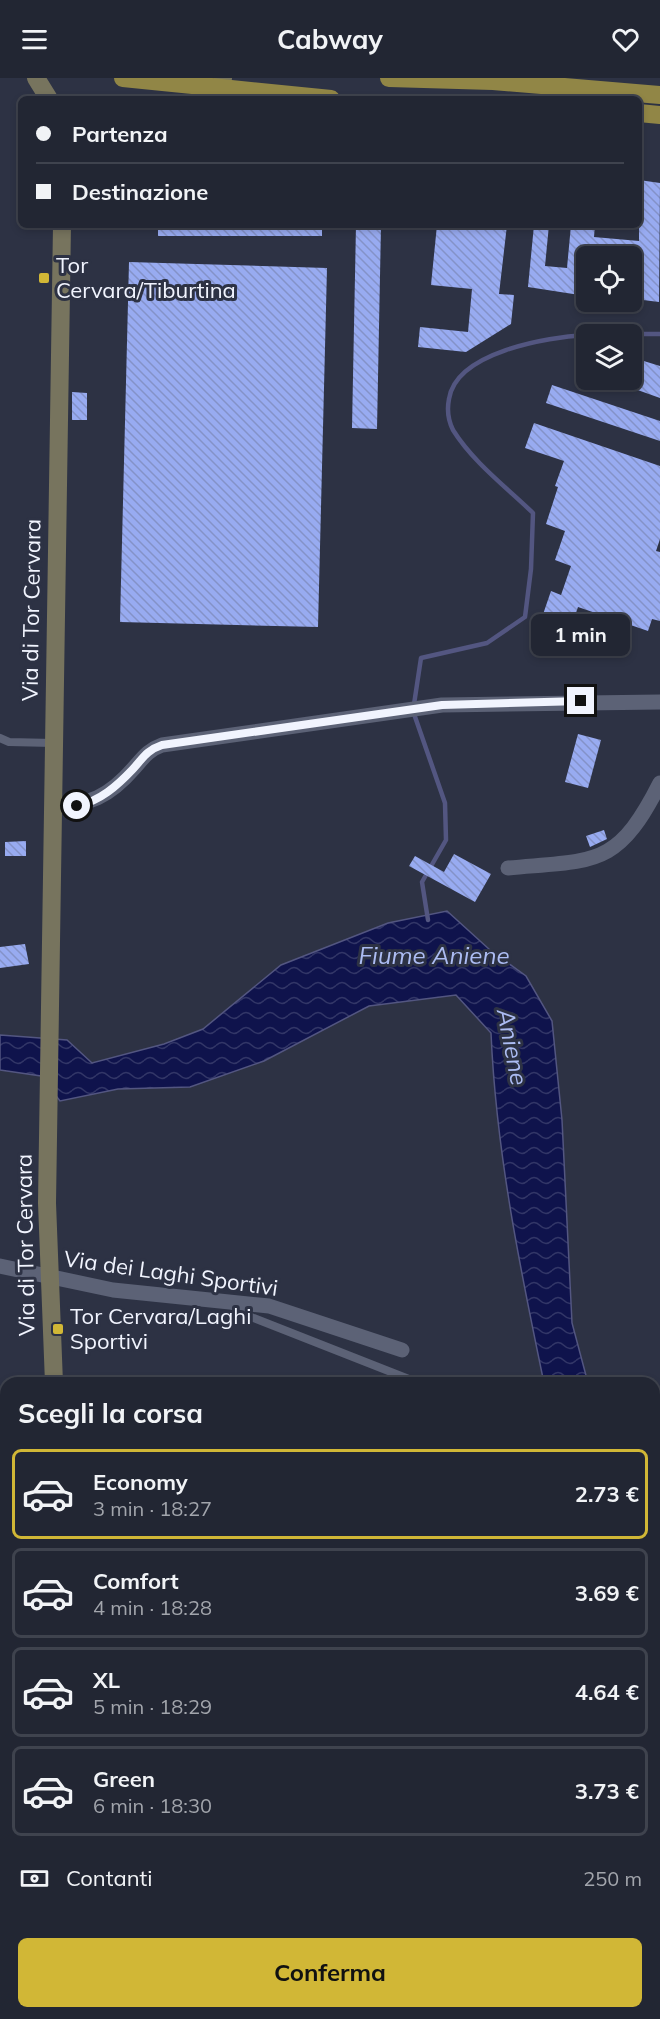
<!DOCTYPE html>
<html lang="it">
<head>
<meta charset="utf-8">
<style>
	:root { --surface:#222633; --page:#2e323f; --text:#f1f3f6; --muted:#a2a5ac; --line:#3f434e; --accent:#d1b736 }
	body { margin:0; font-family:Mulish,sans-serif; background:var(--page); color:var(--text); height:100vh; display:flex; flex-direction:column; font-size:22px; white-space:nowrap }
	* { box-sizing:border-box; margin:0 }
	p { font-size:20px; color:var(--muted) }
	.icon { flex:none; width:33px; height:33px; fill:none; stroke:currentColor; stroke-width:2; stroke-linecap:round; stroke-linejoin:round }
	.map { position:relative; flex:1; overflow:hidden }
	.drawer { position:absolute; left:0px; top:1299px; width:660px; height:642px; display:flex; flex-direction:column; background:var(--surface); border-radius:18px 18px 0 0; box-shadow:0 3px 9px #0003,0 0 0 2px var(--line) }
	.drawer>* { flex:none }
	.guide { position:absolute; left:18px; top:18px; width:624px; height:132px; border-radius:9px; box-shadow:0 3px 9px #0003,0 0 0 2px var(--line); display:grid; align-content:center; height:132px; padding:0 18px; background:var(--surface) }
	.controls { position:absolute; left:576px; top:168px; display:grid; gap:12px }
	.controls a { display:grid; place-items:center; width:66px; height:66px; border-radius:9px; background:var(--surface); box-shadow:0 3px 9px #0003,0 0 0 2px var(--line); font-size:30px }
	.end { position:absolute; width:27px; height:27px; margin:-14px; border:8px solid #f1f4fe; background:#111; box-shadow:0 0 0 3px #111 }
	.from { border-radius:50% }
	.bubble { position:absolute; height:42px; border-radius:9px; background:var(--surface); box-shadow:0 3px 9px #0003,0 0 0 2px var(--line); font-size:20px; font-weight:700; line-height:42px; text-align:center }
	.guide b { display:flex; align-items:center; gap:21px; height:57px; font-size:22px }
	.guide b+b { border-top:2px solid var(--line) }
	.guide i { width:15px; height:15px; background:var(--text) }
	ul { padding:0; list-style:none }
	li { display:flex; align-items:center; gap:18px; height:90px; margin:0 12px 9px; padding:0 6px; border:3px solid var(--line); border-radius:9px }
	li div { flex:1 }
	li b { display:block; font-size:22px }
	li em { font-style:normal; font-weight:700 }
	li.current { border-color:var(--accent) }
	li>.icon { width:54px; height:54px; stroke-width:1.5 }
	h2 { padding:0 18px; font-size:27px; line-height:72px }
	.pay { display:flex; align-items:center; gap:15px; height:66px; padding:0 18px; font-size:22px }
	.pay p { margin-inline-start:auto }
	.button { display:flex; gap:12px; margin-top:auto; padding:12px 18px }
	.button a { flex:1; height:69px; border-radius:9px; background:var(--accent); color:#111; font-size:24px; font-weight:700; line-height:69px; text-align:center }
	header { display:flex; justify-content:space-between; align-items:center; height:78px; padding:0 18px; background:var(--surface); font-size:27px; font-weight:700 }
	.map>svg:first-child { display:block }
	.grass { fill:#4b5783 }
	.forest { fill:url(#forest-firs) }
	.water { fill:url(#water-waves); stroke:#535681; stroke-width:1.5 }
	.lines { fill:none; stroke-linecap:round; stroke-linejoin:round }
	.stream { stroke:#535681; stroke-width:4.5 }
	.building { fill:url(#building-back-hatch) }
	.lane { stroke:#5c6276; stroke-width:8 }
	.street { stroke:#5c6276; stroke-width:15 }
	.secondary { stroke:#77745e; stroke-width:18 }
	.primary { stroke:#918646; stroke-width:18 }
	.route { stroke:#f1f4fe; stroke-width:8 }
	.poi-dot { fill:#d1b736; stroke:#2d3244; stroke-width:2 }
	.labels { text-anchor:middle; stroke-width:6; stroke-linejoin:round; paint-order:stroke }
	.poi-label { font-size:22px; fill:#f1f4fe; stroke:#2d3244; text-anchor:start }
	.street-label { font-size:22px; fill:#f1f4fe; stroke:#2d3244 }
	.water-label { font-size:24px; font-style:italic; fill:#acbcf3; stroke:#2d3244 }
</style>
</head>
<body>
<header><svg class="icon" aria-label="menu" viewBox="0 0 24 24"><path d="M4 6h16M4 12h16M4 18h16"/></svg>Cabway<svg class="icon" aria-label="heart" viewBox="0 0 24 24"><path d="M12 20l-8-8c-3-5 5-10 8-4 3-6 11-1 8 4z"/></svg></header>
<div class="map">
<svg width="660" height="1941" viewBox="0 0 660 1941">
	<defs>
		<pattern id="forest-firs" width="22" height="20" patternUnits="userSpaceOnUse" patternTransform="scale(1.5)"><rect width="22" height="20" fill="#4b5783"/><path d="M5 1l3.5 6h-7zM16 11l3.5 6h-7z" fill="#657096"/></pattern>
		<pattern id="water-waves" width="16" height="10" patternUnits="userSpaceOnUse" patternTransform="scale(1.5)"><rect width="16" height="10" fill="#0f134c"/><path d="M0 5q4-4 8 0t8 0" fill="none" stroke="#323667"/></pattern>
		<pattern id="building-back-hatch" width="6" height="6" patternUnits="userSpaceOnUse" patternTransform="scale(1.5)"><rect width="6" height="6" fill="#98abf1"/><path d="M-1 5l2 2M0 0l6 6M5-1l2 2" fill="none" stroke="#8492c8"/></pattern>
	</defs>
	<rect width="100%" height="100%" fill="#2d3244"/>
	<g class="grass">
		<path d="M2 1444 6 1445V1505L0 1508V1445Z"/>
		<path d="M0 1917 6 1918V1935H26V1939L0 1941Z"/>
	</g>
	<g class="forest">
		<path d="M0 1366 6 1370V1445H0Z"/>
		<path d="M6 1505V1554L0 1558V1508Z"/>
	</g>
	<g class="water">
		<path d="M447 833 490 872 526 898 552 943 562 1042 572 1245 588 1305H544C520 1190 496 1073 491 955L456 917 369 928 264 983 190 1009 118 1011 60 1023 41 998 0 992V957L67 962 92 985 164 966 203 951 281 887 388 845Z"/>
		<path d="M660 1346V1390L654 1391V1348Z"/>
		<path d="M660 1605V1730L654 1741V1608Z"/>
	</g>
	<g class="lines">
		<g class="stream">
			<path d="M610 256H660"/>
			<path d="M428 842 422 804 446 762 445 725 413 633 421 580 487 565 525 539 531 491 533 435C506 409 473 384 453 352 448 342 447 331 449 321 456 274 548 259 586 257"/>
		</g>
	</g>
	<g class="building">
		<path d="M639 102 660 105 659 224 635 221 640 178H586V218L528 209 534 147H549L545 188 567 190 571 147H595L594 159 639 163Z"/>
		<rect x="158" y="147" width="164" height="11"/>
		<path d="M356 147H381L377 351 352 350Z"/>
		<path d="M437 147H507L499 216 514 217 511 246 466 274 418 269 420 249 468 254 472 211 431 207Z"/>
		<path d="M129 184 327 190 318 549 120 544Z"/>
		<path d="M634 280 660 288V320L632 310Z"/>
		<path d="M552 307 660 343V363L546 325Z"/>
		<path d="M72 314 87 315V342H72Z"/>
		<path d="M534 345 660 388V461L656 473 660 474V543L652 541 648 553 578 529 567 561 538 551 551 513 561 517 571 488 555 482 565 453 546 446 558 409 555 408 564 383 525 370Z"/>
		<path d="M578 656 601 662 588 710 565 704Z"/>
		<path d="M604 752 607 761 590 769 586 758Z"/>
		<path d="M26 763V778H5V764Z"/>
		<path d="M454 776 491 796 475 824 409 788 415 778 444 794Z"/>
		<path d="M25 866 29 886 0 890V869Z"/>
	</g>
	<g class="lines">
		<g class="lane">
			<path d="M0 660 9 664 53 665"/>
			<path d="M231 1227 246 1237 419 1305"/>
			<path d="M654 1581 660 1578"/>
		</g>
		<g class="street">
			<path d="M53 729C89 727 109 719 134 690 143 680 148 672 162 667L442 627 660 624"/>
			<path d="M508 790C596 782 617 790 660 705"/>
			<path d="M0 1188 113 1212 269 1228 402 1272"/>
		</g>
		<g class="secondary">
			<path d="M36 0 49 21"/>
			<path d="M218 21 223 0"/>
			<path d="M54 1305 47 1125 62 147"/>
			<path d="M34 1941V1935"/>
		</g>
		<g class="primary">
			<path d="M123 0 331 21"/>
			<path d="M389 0 493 3 660 17"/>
			<path d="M639 35 660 37"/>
		</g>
	</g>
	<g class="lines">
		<path class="route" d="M77 728C100 723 117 708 133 691 143 680 147 672 162 667L442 627 581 623"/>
	</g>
	<g class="poi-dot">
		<rect x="38" y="194" width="12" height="12" rx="3"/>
		<rect x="52" y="1245" width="12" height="12" rx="3"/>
	</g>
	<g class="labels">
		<g class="poi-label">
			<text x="56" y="195">Tor<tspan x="56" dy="25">Cervara/Tiburtina</tspan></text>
			<text x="70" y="1246">Tor Cervara/Laghi<tspan x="70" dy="25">Sportivi</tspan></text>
		</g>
		<g class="street-label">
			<text transform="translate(31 532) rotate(-89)" y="8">Via di Tor Cervara</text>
			<text transform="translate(25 1167) rotate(-91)" y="8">Via di Tor Cervara</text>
			<text transform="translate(171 1195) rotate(8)" y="8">Via dei Laghi Sportivi</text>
		</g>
		<g class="water-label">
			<text x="434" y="886">Fiume Aniene</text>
			<text transform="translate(512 969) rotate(79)" y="8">Aniene</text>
		</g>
	</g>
</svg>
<div class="controls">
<a><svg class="icon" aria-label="locate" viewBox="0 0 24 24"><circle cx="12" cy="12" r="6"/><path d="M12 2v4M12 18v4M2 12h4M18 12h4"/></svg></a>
<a><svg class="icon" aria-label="layers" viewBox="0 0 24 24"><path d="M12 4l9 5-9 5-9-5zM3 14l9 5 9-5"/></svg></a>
</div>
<i class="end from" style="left:77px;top:728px"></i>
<i class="end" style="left:581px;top:623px"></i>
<div class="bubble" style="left:531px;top:536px;width:99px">1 min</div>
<div class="guide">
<b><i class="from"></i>Partenza</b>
<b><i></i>Destinazione</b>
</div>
<section class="drawer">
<h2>Scegli la corsa</h2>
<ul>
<li class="current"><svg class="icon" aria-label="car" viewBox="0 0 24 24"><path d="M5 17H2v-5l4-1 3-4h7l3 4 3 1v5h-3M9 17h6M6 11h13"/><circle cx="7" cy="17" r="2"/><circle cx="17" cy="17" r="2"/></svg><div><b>Economy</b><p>3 min · 18:27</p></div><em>2.73 €</em></li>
<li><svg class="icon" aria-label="car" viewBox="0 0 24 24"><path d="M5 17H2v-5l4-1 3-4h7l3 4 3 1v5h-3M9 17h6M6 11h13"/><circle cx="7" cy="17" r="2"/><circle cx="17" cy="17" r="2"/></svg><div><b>Comfort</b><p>4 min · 18:28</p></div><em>3.69 €</em></li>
<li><svg class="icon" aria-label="car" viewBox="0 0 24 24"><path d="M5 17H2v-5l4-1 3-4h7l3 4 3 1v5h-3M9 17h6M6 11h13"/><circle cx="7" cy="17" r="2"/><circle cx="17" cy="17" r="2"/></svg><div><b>XL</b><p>5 min · 18:29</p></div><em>4.64 €</em></li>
<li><svg class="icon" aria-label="car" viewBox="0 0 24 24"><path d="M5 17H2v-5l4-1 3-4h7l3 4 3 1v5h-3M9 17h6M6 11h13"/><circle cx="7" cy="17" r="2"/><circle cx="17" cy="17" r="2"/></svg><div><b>Green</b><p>6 min · 18:30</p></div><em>3.73 €</em></li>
</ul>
<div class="pay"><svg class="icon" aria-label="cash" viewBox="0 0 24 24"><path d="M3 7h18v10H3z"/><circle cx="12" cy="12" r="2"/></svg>Contanti<p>250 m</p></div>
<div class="button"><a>Conferma</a></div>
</section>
</div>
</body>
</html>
